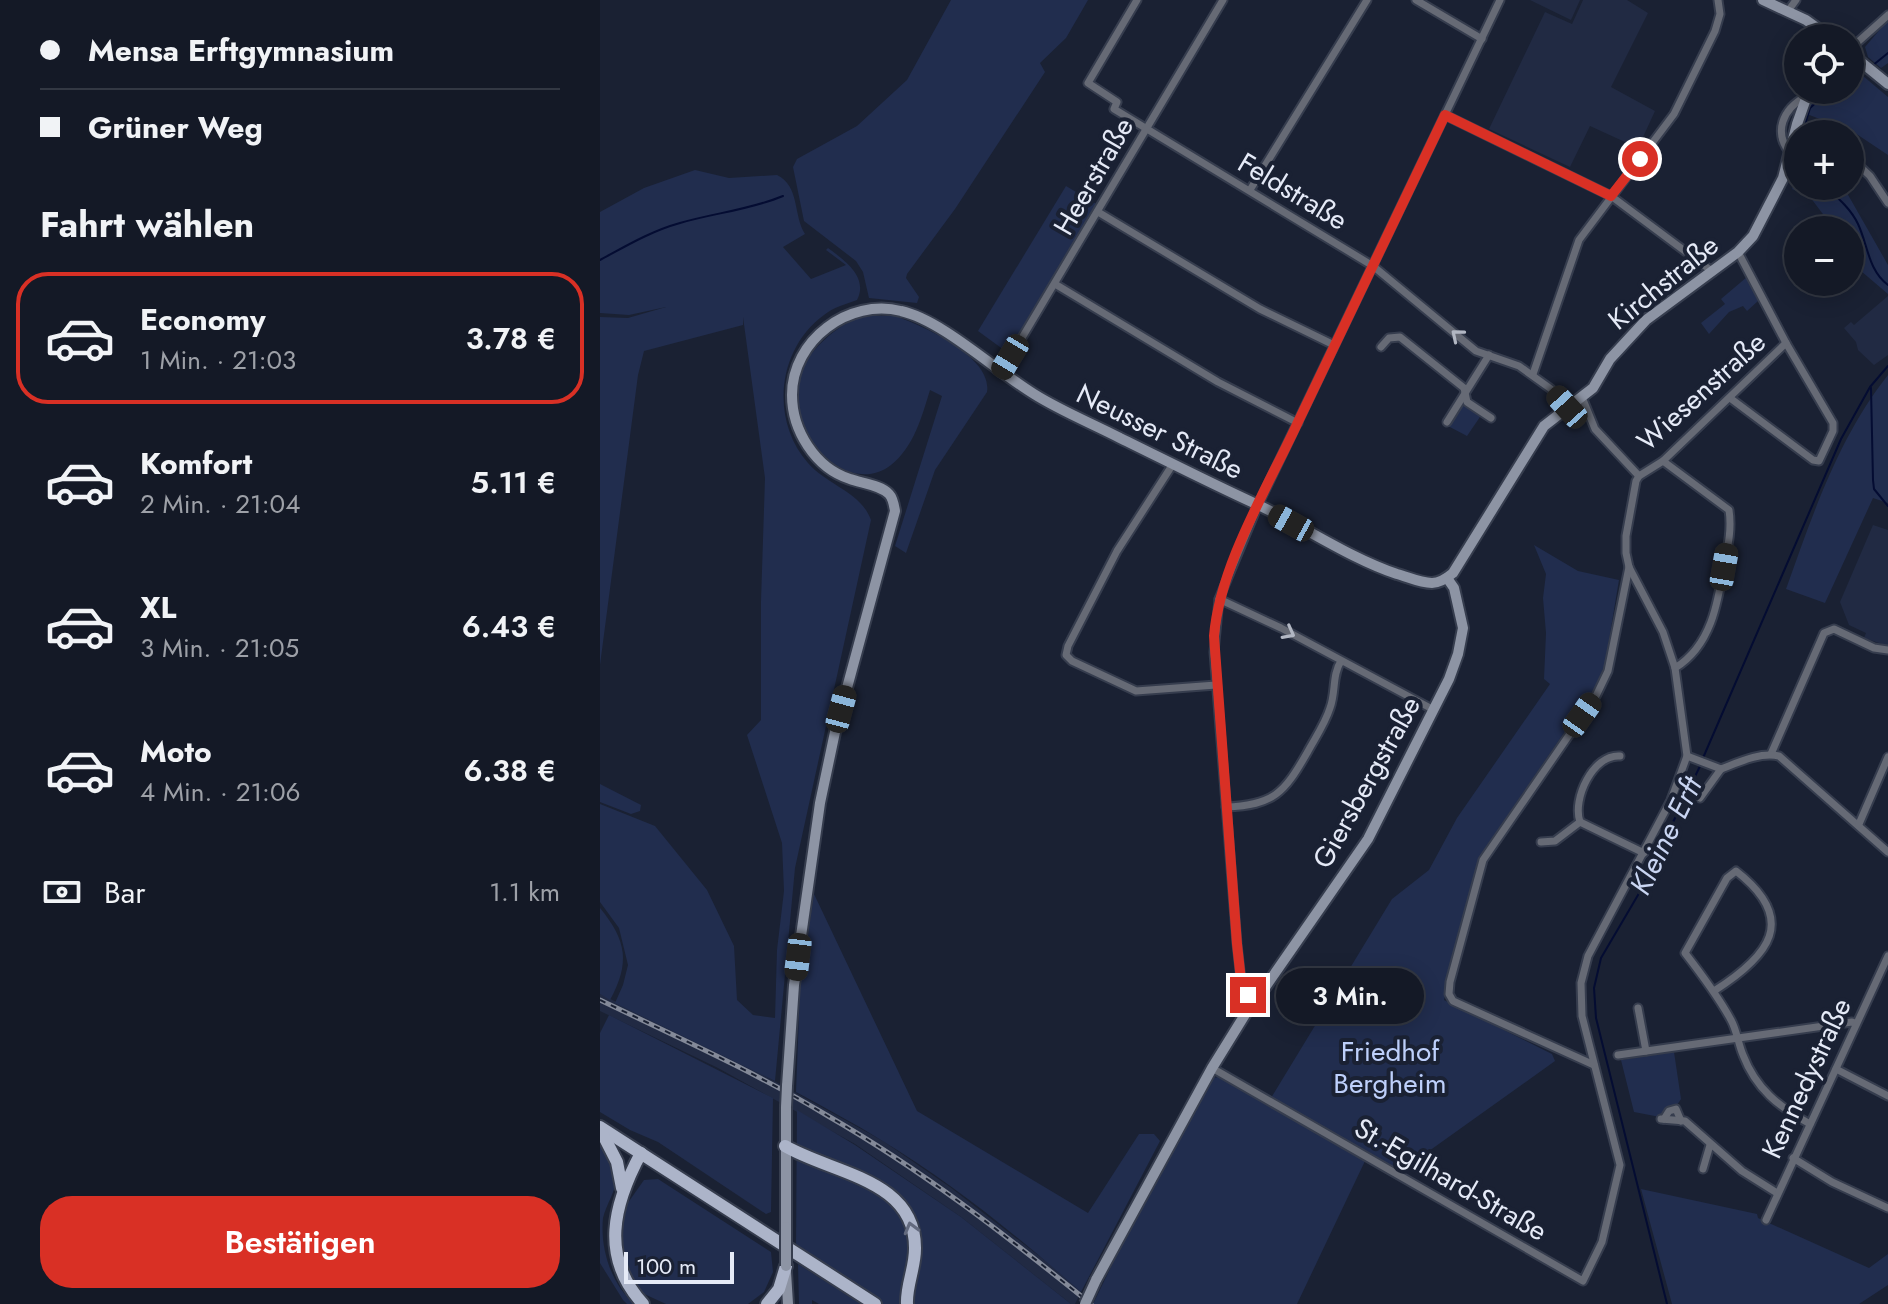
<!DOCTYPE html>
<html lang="de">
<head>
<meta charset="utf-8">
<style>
	:root { --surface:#141926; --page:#212632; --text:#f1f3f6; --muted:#9da0a7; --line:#333843; --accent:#d93025 }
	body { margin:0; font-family:Jost,sans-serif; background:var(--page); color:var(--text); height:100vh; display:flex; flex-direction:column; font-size:30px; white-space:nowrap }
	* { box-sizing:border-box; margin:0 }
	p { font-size:26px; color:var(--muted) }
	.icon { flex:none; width:44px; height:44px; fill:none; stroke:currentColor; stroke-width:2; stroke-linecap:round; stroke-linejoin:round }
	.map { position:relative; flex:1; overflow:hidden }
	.panel { display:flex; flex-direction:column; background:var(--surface); width:600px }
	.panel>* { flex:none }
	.guide { display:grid; align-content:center; height:176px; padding:0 40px; background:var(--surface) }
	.buttons { position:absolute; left:1184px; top:24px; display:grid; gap:16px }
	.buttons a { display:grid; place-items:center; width:80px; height:80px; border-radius:50%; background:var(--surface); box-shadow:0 4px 20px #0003,0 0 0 2px var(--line); font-size:40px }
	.scale { position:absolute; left:24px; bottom:20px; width:110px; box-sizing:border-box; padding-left:8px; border:4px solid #e5eaf7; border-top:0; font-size:22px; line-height:28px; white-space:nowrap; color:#e5eaf7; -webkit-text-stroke:6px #1a2133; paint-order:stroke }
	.end { position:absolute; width:36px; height:36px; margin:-18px; border:10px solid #d93025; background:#fff; box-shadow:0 0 0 4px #fff }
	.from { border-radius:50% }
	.bubble { position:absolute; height:56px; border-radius:28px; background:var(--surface); box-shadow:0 4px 20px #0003,0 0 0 2px var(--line); font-size:26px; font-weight:600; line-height:56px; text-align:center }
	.car { position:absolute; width:24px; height:48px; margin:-24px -12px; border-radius:10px; box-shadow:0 0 6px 2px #0007; background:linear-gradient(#222 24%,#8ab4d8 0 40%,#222 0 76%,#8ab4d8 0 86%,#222 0) }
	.guide b { display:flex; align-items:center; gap:28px; height:76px; font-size:30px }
	.guide b+b { border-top:2px solid var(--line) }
	.guide i { width:20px; height:20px; background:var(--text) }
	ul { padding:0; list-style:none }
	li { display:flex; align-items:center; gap:24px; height:132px; margin:0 16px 12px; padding:0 24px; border:4px solid transparent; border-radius:32px }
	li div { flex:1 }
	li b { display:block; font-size:30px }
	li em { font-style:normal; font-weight:600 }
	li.current { border-color:var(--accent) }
	li>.icon { width:72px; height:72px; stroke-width:1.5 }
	h2 { padding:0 40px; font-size:36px; line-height:96px }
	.pay { display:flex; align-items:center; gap:20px; height:88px; padding:0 40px; font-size:30px }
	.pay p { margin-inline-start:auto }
	.cta { display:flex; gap:16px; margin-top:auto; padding:16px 40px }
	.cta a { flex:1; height:92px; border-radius:32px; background:var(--accent); color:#fff; font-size:32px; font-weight:600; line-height:92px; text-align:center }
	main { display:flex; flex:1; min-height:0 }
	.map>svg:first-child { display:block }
	.built { fill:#212a43 }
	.green { fill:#212d4e }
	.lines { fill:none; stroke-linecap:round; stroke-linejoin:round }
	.stream { stroke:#040c32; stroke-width:2 }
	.street-casing { stroke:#363d4e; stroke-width:11 }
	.secondary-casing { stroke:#363d4e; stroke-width:14 }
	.primary-casing { stroke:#363d4e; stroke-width:16 }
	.street { stroke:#666a75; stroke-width:7 }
	.secondary { stroke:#8d94a4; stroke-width:10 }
	.primary { stroke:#acb4c9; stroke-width:12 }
	.rail-casing { stroke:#838998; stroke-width:5 }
	.rail { stroke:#1a2133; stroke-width:2; stroke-dasharray:6; stroke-linecap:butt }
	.secondary-bridge-casing { stroke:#363d4e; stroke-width:14; stroke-linecap:butt }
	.secondary-bridge { stroke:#8d94a4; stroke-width:10 }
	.oneway { stroke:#b2b7c3 }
	.oneway2 { stroke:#636a7e }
	.route { stroke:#d93025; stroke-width:10 }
	.labels { text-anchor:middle; stroke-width:8; stroke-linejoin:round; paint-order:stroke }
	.street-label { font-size:28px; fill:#e5eaf7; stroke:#1a2133 }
	.park-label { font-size:28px; fill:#bed0fb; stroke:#1a2133 }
	.water-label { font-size:30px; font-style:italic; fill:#c9d5f2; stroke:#1a2133 }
</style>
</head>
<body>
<main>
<section class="panel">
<div class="guide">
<b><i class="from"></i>Mensa Erftgymnasium</b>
<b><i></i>Grüner Weg</b>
</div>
<h2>Fahrt wählen</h2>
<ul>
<li class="current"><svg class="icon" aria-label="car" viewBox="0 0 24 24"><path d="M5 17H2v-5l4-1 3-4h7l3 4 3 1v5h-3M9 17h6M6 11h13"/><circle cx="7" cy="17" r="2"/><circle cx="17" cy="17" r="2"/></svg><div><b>Economy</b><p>1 Min. · 21:03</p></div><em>3.78 €</em></li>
<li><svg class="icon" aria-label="car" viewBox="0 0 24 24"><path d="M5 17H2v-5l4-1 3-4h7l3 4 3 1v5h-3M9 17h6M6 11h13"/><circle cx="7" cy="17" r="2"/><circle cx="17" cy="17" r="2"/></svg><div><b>Komfort</b><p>2 Min. · 21:04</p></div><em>5.11 €</em></li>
<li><svg class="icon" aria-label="car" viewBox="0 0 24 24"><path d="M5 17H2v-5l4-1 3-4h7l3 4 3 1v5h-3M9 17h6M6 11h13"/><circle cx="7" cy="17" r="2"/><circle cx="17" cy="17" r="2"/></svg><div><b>XL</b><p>3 Min. · 21:05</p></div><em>6.43 €</em></li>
<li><svg class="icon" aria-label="car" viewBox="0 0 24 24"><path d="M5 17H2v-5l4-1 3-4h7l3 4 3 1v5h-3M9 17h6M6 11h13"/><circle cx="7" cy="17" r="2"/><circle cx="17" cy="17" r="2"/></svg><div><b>Moto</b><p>4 Min. · 21:06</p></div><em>6.38 €</em></li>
</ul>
<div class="pay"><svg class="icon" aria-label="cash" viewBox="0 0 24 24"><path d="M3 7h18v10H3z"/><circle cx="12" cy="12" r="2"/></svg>Bar<p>1.1 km</p></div>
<div class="cta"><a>Bestätigen</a></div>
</section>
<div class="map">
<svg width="1288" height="1304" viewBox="0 0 1288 1304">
	<rect width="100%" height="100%" fill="#1a2133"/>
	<g class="built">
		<path d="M930 0H980L971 20Z"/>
		<path d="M983 0H1027L1048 13 1011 87 1055 111 1038 148 990 126 970 167 889 129 945 12 972 24Z"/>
		<path d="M1288 296V355L1274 365 1258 350 1256 342 1244 328 1251 322 1254 325Z"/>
		<path d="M1273 525 1288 530V646L1264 638 1266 633 1249 625 1240 602Z"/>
		<path d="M0 994 136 1060 283 1141 350 1187 452 1266 481 1292 475 1304H471L361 1217 255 1144 118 1068 0 1011Z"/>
	</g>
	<g class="green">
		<path d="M351 0H488L466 38 440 63 445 72 355 209 307 274 306 278 319 297 317 303 269 298 263 272 256 261 204 221 193 167 197 159 257 126 307 80Z"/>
		<path d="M1288 20V63L1281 68 1268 57 1265 47Z"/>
		<path d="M1250 65 1288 97V155L1255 133 1207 114 1210 100 1216 90H1250Z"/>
		<path d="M95 170 129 178 177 175C200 186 193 215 205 234L183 247 211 279 246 265 226 250 228 248C244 260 269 277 257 300 246 304 234 307 224 315 177 349 170 420 208 463 227 485 261 492 271 520L195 868 175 1081 15 1003 23 985 28 965 19 928 0 902V804L55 826 107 890 134 946 137 1000 153 1015 175 1018 177 950 184 891 182 843 147 735 161 720V601L165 478 143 317V325L44 351 38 375 0 665V317L28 318 66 307 29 315 0 313V212L44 188Z"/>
		<path d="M1198 174V186H1243L1288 265V294L1261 271 1250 256V230H1235L1210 197 1192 189Z"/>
		<path d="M466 186 498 205 414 345 404 350 378 331Z"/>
		<path d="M1147 277 1158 301 1147 311 1143 306 1129 312 1109 334 1101 323 1125 304 1121 299Z"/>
		<path d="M295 316C322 325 393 357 387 392L335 470 306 553 295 546 342 396 330 390C322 416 314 447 291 465 240 505 160 407 218 346 231 333 245 321 264 317 274 315 285 316 295 316Z"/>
		<path d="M1288 375V503L1273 498 1225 603 1186 589C1213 514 1238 438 1288 375Z"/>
		<path d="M862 404 882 414 867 436 848 426Z"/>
		<path d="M934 545 978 571 1019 580 1005 664 996 686 882 853 844 1000 952 1054 955 1061 801 1171 671 1098 792 899 829 870 857 818 950 684 944 679 946 633 943 598 946 574Z"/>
		<path d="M0 784 41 805 40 811 31 814 0 802Z"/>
		<path d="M214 894 317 1111 488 1213 539 1134H554L560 1141 481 1292C419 1237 352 1183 281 1140 254 1123 225 1108 196 1092L200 988Z"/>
		<path d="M0 908C27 941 30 963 10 1000L0 994Z"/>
		<path d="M9 1015 173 1098 171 1212 166 1214 58 1142 30 1130 0 1112V1033Z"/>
		<path d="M1074 1052 1081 1099 1077 1105 1069 1107 1060 1117 1034 1112 1021 1060Z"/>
		<path d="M618 1077 765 1161 697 1304H493L540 1207 613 1078Z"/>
		<path d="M197 1110 255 1145 361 1217 471 1304H283L196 1249Z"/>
		<path d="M0 1142C7 1149 16 1165 17 1175 17 1189 6 1205 3 1218 0 1249 11 1283 34 1304H27L23 1300 0 1263Z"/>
		<path d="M58 1179 171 1252 173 1272 164 1292 148 1304H66L42 1293 18 1255 20 1214 44 1180Z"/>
		<path d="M1041 1189 1157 1214 1158 1218 1269 1268 1288 1254V1285L1259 1304H1072Z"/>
		<path d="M198 1264 261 1304H219L212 1300V1304H199Z"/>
	</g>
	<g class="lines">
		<g class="stream">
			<path d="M1272 66 1288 53"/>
			<path d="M1250 78 1267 70"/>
			<path d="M1202 134 1210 108 1230 90"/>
			<path d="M1225 186C1237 197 1251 209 1258 224 1268 245 1268 270 1288 285"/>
			<path d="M0 260C26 246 51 231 80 223 114 213 149 210 183 196"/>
			<path d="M1271 388 1273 480 1274 489 1288 506"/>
			<path d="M1103 758 1241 439 1270 387 1288 366"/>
			<path d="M1067 1304 996 1018 994 988 1001 958 1038 895 1101 764"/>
		</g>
		<defs>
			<g id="street">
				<path d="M537 0 488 83 517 102 514 109 773 266 876 351 919 366 951 389 967 407"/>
				<path d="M816 0 882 39"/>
				<path d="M1188 11 1196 0"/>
				<path d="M1250 49 1288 15"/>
				<path d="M845 115 1011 196 1113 272"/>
				<path d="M1190 153C1173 132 1183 109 1205 97"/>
				<path d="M1251 158 1270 176 1288 203"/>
				<path d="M650 190 767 0"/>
				<path d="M498 212 660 309 734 345"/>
				<path d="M455 284 618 382 698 423"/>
				<path d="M781 347 789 338 800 337 864 388 867 402 891 418"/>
				<path d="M401 373 623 0"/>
				<path d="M933 374 979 240 1074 114 1115 31 1120 14 1118 0"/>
				<path d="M982 397 995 429 1039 476"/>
				<path d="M1130 398 1213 460 1219 461 1233 431V423L1186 343 1138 252"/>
				<path d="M847 422 889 355"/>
				<path d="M1063 461 1129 510C1132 529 1128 546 1124 565 1118 603 1111 646 1075 668"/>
				<path d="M573 464 517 551 468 646 466 655 472 661 536 691 616 685"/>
				<path d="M619 599 681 628 834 710"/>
				<path d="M1171 754 1224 633 1234 629 1274 648 1288 650"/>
				<path d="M1087 756 1121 769C1139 762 1160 752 1179 756L1288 852"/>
				<path d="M1100 798 1121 769"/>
				<path d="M626 807C674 805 684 793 707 753 715 738 725 724 730 708 736 692 732 675 741 661"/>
				<path d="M980 822C972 799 993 754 1020 756"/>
				<path d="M1259 824 1288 757"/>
				<path d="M941 842 955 841 980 822 1044 853"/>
				<path d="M1114 991C1169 956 1199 920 1136 871L1127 878 1085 953C1102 975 1118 996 1131 1020 1137 1031 1138 1043 1143 1055 1156 1089 1179 1107 1210 1124"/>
				<path d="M648 995 641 980 637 944 614 652 619 599 658 505 900 0"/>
				<path d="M1038 1008 1046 1051"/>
				<path d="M1018 1055 1252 1022 1256 1024"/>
				<path d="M994 1065 853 1001 849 994 850 982 883 860 996 696 1008 671 1029 567"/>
				<path d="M612 1068 983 1281 1002 1242 1020 1165 982 1016 981 983 988 956 1071 800 1087 756 1075 668 1063 632 1029 567 1026 553V536L1036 481 1039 476 1063 461 1186 343"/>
				<path d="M1236 1069 1288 1096"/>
				<path d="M1061 1119 1085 1121 1142 1171 1177 1193"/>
				<path d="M1064 1119 1069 1111 1076 1109 1081 1121"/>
				<path d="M1193 1158 1232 1182 1288 1208"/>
				<path d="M1103 1169 1110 1145"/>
				<path d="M1166 1220 1288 956"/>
			</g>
			<g id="secondary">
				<path d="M1163 0 1206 20 1231 38"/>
				<path d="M1250 53 1288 84"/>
				<path d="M187 1086 194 985 220 803 235 732 295 511C294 505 293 498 289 494 281 485 261 483 250 479 215 468 192 430 192 395 192 340 249 298 301 311 342 320 396 371 434 394 461 411 491 423 520 438 565 460 610 483 656 504 704 526 747 557 797 574 808 577 820 583 832 583 840 583 847 578 853 573L944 426 993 388 1010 359 1046 320 1138 252 1153 236 1183 178 1197 124 1209 90"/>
				<path d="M186 1227V1107"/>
				<path d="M186 1272 188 1304"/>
				<path d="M496 1280 612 1068 646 1013 648 995 664 989 768 839 849 679 858 654 863 628 854 588 847 578"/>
			</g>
			<g id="primary">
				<path d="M0 1127 275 1304"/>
				<path d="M0 1129 17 1162 22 1188"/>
				<path d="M185 1146C233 1174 316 1179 315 1249 315 1268 306 1286 307 1304"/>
				<path d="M41 1153C13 1205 0 1257 43 1304"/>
				<path d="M167 1304 179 1289 186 1266"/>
			</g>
		</defs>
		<use href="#street" class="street-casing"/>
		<use href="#secondary" class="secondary-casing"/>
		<use href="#primary" class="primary-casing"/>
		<use href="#street" class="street"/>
		<use href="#secondary" class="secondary"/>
		<use href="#primary" class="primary"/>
		<defs>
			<path id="rail" d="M0 1000C77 1037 155 1072 228 1116 322 1170 407 1236 491 1304"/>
		</defs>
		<use href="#rail" class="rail-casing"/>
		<use href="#rail" class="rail"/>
		<defs>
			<g id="secondary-bridge">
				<path d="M186 1107 187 1086"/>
				<path d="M186 1227V1266"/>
				<path d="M485 1304 496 1280"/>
			</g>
		</defs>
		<use href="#secondary-bridge" class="secondary-bridge-casing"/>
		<use href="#secondary-bridge" class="secondary-bridge"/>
	</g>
	<defs><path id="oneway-chevron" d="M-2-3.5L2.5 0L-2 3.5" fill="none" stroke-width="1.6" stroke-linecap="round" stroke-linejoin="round" transform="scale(2)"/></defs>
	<g class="oneway">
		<use href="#oneway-chevron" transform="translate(857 335) rotate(-140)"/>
		<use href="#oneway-chevron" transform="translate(689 633) rotate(28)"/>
	</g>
	<use class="oneway2" href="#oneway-chevron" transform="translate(311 1228) rotate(-105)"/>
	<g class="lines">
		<path class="route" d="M648 995 641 980 637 944 614 636C620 565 668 487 698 422 747 320 796 218 845 115L1011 196 1040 159"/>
	</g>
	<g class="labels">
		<g class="street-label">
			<text transform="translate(493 176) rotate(-60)" y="10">Heerstraße</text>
			<text transform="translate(693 191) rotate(31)" y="10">Feldstraße</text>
			<text transform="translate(1063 282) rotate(-39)" y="10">Kirchstraße</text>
			<text transform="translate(1101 391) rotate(-42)" y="10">Wiesenstraße</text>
			<text transform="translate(560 431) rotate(26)" y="10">Neusser Straße</text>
			<text transform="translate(766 782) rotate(-61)" y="10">Giersbergstraße</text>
			<text transform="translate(1206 1078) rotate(-65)" y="10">Kennedystraße</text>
			<text transform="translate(851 1179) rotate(30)" y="10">St.-Egilhard-Straße</text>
		</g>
		<g class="park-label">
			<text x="790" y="1061">Friedhof<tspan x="790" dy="32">Bergheim</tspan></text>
		</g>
		<g class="water-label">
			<text transform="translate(1066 836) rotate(-64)" y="10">Kleine Erft</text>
		</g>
	</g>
</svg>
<div class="buttons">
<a><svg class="icon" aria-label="locate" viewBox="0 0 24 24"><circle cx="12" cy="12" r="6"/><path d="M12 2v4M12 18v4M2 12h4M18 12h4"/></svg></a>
<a>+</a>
<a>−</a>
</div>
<div class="scale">100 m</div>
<i class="end from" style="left:1040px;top:159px"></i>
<i class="end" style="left:648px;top:995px"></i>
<div class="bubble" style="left:676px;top:968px;width:148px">3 Min.</div>
<i class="car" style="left:410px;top:357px;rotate:211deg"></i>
<i class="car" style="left:967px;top:407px;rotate:318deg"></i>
<i class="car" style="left:691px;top:523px;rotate:299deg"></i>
<i class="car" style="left:1124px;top:567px;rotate:10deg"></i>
<i class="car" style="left:241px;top:709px;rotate:15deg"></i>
<i class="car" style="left:982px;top:715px;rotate:35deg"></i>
<i class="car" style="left:198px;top:957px;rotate:187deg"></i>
</div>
</main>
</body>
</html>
